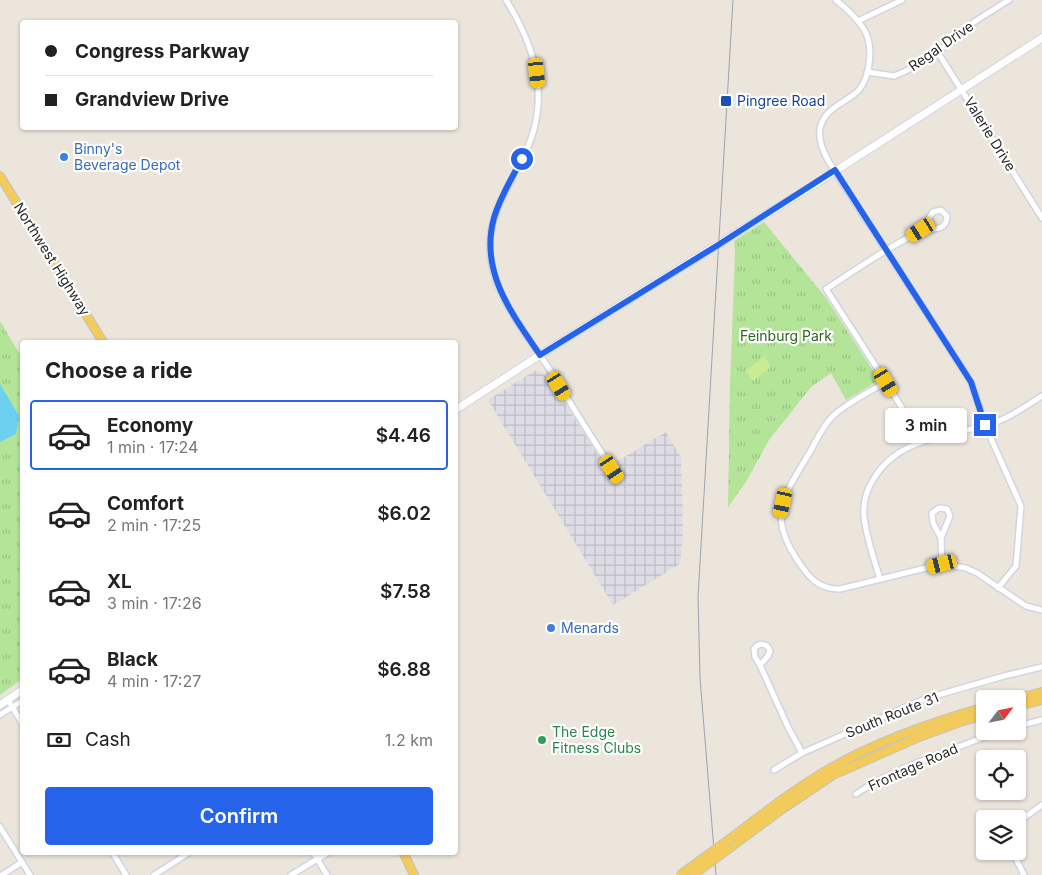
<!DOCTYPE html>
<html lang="en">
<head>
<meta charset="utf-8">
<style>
	:root { --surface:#fff; --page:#f2f2f2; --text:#222; --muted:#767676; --line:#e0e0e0; --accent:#2563eb }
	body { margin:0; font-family:Inter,sans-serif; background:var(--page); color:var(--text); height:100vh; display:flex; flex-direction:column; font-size:19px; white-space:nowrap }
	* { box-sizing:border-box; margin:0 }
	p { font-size:16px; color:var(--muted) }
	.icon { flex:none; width:28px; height:28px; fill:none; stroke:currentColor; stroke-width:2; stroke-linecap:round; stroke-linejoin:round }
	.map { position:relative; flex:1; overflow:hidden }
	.sheet { position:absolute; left:20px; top:340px; width:438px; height:515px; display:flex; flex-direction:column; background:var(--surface); border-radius:5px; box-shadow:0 1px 4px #0004 }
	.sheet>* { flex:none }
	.banner { position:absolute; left:20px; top:20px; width:438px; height:110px; border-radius:5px; box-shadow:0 1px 4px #0004; display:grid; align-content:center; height:110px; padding:0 25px; background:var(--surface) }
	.needle { width:32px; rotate:58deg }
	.controls { position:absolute; left:976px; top:690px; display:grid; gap:10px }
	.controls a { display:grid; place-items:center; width:50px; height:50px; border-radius:5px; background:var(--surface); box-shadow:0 1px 4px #0004; font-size:25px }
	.end { position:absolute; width:22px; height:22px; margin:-11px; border:6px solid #2563eb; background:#fff; box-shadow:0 0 0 2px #fff }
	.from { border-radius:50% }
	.bubble { position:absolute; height:35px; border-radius:5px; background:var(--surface); box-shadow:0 1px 4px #0004; font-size:16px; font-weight:600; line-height:35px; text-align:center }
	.car { position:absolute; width:15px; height:30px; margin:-15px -8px; border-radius:6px; box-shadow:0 0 4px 1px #0007; background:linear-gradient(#f5c518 24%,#345 0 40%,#f5c518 0 76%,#345 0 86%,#f5c518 0) }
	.banner b { display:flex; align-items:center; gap:18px; height:48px; font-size:19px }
	.banner b+b { border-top:1px solid var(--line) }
	.banner i { width:12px; height:12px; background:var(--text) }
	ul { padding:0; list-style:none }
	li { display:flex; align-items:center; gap:15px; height:70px; margin:0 10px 8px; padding:0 15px; border:2px solid transparent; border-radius:5px }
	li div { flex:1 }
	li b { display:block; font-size:19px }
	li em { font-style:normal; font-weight:600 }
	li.current { border-color:var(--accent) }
	li>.icon { width:45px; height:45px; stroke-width:1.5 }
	h2 { padding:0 25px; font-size:22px; line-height:60px }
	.pay { display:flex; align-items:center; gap:12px; height:55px; padding:0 25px; font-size:19px }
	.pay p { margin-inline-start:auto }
	.cta { display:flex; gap:10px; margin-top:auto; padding:10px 25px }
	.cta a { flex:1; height:58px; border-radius:5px; background:var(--accent); color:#fff; font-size:20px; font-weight:600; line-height:58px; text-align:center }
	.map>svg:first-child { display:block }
	.industrial { fill:url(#industrial-grid) }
	.park { fill:url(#park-tufts) }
	.pitch { fill:#c8eb93 }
	.water { fill:#6dd0f0 }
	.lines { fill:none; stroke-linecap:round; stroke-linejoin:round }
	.street-casing { stroke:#d1d5e3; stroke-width:8 }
	.secondary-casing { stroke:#d1d5e3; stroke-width:9 }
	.primary-casing { stroke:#c3c3c3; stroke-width:10 }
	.street { stroke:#fff; stroke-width:5 }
	.secondary { stroke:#fff; stroke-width:7 }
	.primary { stroke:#f2cb5b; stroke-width:8 }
	.rail { stroke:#9ea2b5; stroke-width:1 }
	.primary-bridge-casing { stroke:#c3c3c3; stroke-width:10; stroke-linecap:butt }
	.primary-bridge { stroke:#f2cb5b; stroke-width:8 }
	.route { stroke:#2563eb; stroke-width:6 }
	.transit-dot { fill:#1a4fb4; stroke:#fff; stroke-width:2 }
	.shop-dot { fill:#3f7fe0; stroke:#fff; stroke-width:2 }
	.leisure-dot { fill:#2e9e5b; stroke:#fff; stroke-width:2 }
	.labels { text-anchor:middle; stroke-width:4.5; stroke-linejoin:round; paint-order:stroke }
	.street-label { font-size:14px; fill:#2a2a2a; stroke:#fff }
	.transit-label { font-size:14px; fill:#164399; stroke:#fff; text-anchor:start }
	.shop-label { font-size:14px; fill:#366cbe; stroke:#fff; text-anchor:start }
	.park-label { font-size:14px; fill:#2b6819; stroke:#fff }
	.leisure-label { font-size:14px; fill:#27864d; stroke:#fff; text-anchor:start }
</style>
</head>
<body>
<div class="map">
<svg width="1042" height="875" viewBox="0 0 1042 875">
	<defs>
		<pattern id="industrial-grid" width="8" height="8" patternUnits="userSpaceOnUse" patternTransform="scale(1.25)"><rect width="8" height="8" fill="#dedce4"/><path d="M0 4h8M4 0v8" fill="none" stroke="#bfbdc4"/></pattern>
		<pattern id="park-tufts" width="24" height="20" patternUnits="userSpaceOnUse" patternTransform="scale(1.25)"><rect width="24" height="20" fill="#b3e497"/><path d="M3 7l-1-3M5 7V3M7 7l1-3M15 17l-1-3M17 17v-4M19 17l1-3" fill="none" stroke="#9ac482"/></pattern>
	</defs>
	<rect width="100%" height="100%" fill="#ece5dc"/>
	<path class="industrial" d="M536 370 549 378 606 468 666 432 681 458 683 531 680 564 613 605 488 400Z"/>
	<g class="park">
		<path d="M764 222 826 298 879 380 846 400 831 373 811 387 769 440 746 482 728 507 730 386 735 252 734 241Z"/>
		<path d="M0 321 22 358V679L0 695Z"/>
	</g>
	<path class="pitch" d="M764 356 771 367 753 381 745 371Z"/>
	<path class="water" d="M0 384 19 416 16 434 0 442Z"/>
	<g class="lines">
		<defs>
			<g id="street">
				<path d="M506 0C538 51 552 105 521 161 506 190 487 220 490 253 494 298 527 334 550 370 573 407 595 444 619 479"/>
				<path d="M836 0C846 8 856 17 863 28 874 44 871 75 859 90 852 97 842 102 834 108 813 123 818 143 829 162L971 382 985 425 1021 506 1016 566 998 588"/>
				<path d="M858 21 902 0"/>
				<path d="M937 51 1042 218"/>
				<path d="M867 72 894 76 906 71 955 40 974 22 1009 0"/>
				<path d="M921 230 933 212 941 210 947 216C947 228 938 229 928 230 911 231 845 277 826 289L886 382 922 441"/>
				<path d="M886 382C871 391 843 405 832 417 821 428 815 444 807 457 782 498 768 517 798 561 809 578 819 589 840 589L942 564 966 568 977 573 1026 606 1042 610"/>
				<path d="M941 538 933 523 932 513 939 508 947 509 950 516 941 538 942 564"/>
				<path d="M880 579C874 559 866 537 864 516 863 503 866 491 873 480 899 435 953 437 996 422 1013 416 1027 405 1042 396"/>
				<path d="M760 665 768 656 770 651C767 643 759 642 754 649L755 657 760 665 788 727 802 753"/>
				<path d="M8 700 22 723"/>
				<path d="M0 715 22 701"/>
				<path d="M1018 726 1042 720"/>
				<path d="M774 770 802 753 924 699 1004 676 1042 667"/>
				<path d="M856 794 875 782 906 767 1000 731"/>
				<path d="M1018 822 1042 805"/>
				<path d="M0 827 30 875"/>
				<path d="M1012 851 1024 875"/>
				<path d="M112 852 126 875"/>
				<path d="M313 852 327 875"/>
				<path d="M2 875 22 862"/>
				<path d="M154 875 190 852"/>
				<path d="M291 875 329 852"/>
			</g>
			<g id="secondary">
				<path d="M455 410 540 355 812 186 1042 38"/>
				<path d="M0 705 22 690"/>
			</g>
			<g id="primary">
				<path d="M0 176 103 342"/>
				<path d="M1015 699 1042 692"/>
				<path d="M1018 706 1042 700"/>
				<path d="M735 835C765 812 796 788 829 769 877 741 932 722 985 707"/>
				<path d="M727 850 781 810 833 775 919 737 960 722 985 715"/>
				<path d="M403 852 414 875"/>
			</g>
		</defs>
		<use href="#street" class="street-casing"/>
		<use href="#secondary" class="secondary-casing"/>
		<use href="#primary" class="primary-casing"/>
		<use href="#street" class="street"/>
		<use href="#secondary" class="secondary"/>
		<use href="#primary" class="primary"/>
		<path class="rail" d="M716 875 700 678 698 597 733 0"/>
		<defs>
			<g id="primary-bridge">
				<path d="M680 875 735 835"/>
				<path d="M693 875 727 850"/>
			</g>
		</defs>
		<use href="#primary-bridge" class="primary-bridge-casing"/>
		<use href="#primary-bridge" class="primary-bridge"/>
	</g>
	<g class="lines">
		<path class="route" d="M522 159C512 178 500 197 494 218 479 271 512 314 540 355L718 245 835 170 971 382 985 425"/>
	</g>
	<rect class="transit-dot" x="720" y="95" width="12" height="12" rx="2.5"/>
	<g class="shop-dot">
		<circle cx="64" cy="157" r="5"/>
		<circle cx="551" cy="628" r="5"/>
	</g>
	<circle class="leisure-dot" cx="542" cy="740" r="5"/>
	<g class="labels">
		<g class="street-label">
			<text transform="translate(941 46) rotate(-35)" y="5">Regal Drive</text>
			<text transform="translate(990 134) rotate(58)" y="5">Valerie Drive</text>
			<text transform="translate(52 259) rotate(58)" y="5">Northwest Highway</text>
			<text transform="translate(892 715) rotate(-22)" y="5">South Route 31</text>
			<text transform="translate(913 767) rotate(-24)" y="5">Frontage Road</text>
		</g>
		<g class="transit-label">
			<text x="737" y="106">Pingree Road</text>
		</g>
		<g class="shop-label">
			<text x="74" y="154">Binny's<tspan x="74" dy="16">Beverage Depot</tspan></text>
			<text x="561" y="633">Menards</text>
		</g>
		<g class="park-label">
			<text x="786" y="341">Feinburg Park</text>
		</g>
		<g class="leisure-label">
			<text x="552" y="737">The Edge<tspan x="552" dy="16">Fitness Clubs</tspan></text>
		</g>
	</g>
</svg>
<div class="controls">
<a><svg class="needle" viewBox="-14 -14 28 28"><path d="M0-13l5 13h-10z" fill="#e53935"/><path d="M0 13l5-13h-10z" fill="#767676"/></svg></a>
<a><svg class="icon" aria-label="locate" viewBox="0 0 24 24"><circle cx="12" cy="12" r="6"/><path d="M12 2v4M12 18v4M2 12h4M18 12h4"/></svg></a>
<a><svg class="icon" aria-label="layers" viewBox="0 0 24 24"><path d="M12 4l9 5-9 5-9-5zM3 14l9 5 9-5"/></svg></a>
</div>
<i class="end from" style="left:522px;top:159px"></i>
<i class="end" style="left:985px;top:425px"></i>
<div class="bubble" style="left:885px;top:408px;width:82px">3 min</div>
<i class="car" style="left:537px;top:73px;rotate:174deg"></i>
<i class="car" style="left:921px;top:230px;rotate:238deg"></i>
<i class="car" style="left:886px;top:382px;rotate:149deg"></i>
<i class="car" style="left:559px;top:386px;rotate:148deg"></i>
<i class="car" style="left:612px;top:469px;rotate:147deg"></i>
<i class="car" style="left:783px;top:503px;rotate:192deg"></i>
<i class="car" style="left:942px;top:564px;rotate:256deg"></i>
<div class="banner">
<b><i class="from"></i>Congress Parkway</b>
<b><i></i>Grandview Drive</b>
</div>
<section class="sheet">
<h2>Choose a ride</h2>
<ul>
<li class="current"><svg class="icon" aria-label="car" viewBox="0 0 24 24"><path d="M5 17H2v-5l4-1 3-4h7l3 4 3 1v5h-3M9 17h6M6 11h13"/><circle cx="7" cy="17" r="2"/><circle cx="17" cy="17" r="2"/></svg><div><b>Economy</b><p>1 min · 17:24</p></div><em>$4.46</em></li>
<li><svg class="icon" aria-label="car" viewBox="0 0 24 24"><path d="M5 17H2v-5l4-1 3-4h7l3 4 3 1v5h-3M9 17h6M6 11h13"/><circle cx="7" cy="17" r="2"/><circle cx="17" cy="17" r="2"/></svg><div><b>Comfort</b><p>2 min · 17:25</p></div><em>$6.02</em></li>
<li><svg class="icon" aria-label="car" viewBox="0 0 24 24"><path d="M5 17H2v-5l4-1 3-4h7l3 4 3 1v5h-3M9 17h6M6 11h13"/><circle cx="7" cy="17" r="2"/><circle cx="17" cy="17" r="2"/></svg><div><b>XL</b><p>3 min · 17:26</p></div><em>$7.58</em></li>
<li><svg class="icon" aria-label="car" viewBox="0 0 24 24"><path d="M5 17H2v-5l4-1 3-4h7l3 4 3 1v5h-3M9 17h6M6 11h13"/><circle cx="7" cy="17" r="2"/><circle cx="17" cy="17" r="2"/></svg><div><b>Black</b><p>4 min · 17:27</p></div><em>$6.88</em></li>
</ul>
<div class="pay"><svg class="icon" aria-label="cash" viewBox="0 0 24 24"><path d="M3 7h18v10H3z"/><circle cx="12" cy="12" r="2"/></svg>Cash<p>1.2 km</p></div>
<div class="cta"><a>Confirm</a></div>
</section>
</div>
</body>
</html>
